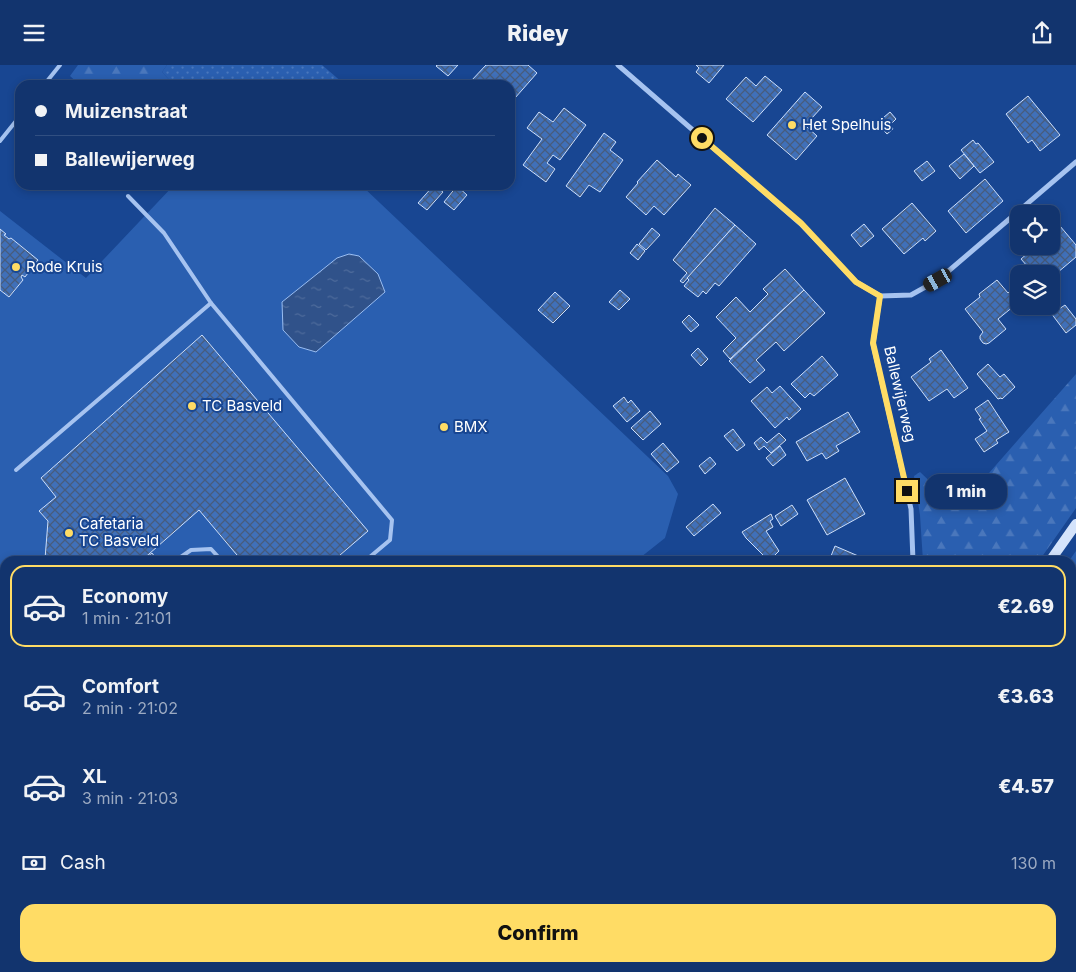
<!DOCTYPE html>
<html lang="en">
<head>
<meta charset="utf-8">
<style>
	:root { --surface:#12346e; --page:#1f3f76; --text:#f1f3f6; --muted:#9caac2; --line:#314f81; --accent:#ffdc65 }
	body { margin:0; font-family:Inter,sans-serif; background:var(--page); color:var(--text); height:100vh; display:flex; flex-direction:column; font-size:19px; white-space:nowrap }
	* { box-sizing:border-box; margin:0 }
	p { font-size:16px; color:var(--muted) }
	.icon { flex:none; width:28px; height:28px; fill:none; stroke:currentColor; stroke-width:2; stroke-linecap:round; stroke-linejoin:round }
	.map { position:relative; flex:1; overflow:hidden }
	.panel { position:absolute; left:0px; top:491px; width:1076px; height:416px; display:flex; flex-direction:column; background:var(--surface); border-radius:15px 15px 0 0; box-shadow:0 2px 8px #0003,0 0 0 1px var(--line) }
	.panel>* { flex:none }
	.banner { position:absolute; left:15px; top:15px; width:500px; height:110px; border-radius:15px; box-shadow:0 2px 8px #0003,0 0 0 1px var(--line); display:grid; align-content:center; height:110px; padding:0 20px; background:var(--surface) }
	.controls { position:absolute; left:1010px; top:140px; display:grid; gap:10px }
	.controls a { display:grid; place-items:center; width:50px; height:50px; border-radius:10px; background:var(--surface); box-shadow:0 2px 8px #0003,0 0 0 1px var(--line); font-size:25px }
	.end { position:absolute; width:22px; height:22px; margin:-11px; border:6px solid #ffdc65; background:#111; box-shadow:0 0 0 2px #111 }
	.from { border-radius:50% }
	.bubble { position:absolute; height:35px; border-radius:15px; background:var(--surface); box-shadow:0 2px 8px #0003,0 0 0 1px var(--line); font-size:16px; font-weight:800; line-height:35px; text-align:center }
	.car { position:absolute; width:15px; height:30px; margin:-15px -8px; border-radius:6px; box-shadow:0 0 4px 1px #0007; background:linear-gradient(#222 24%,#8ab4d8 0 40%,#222 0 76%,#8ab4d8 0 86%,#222 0) }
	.banner b { display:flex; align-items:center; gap:18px; height:48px; font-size:19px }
	.banner b+b { border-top:1px solid var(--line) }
	.banner i { width:12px; height:12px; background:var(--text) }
	ul { padding:9px 0 0; list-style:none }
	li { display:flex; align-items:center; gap:15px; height:82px; margin:0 10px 8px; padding:0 10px; border:2px solid transparent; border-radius:15px }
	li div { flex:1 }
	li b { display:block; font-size:19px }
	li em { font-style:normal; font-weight:800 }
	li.on { border-color:var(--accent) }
	li>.icon { width:45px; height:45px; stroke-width:1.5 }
	.pay { display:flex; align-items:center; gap:12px; height:55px; padding:0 20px; font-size:19px }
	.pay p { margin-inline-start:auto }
	.cta { display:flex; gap:10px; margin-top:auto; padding:10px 20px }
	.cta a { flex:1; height:58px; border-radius:15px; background:var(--accent); color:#111; font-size:20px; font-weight:800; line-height:58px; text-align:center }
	header { display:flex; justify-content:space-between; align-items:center; height:65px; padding:0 20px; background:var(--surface); font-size:22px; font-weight:800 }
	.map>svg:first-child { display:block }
	.grass { fill:url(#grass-dots) }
	.forest { fill:url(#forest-firs) }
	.wetland { fill:url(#wetland-marsh) }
	.park { fill:#2a5fb0 }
	.water { fill:url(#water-ripples); stroke:#99bdf2 }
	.building { fill:url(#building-cross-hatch); stroke:#cddffb }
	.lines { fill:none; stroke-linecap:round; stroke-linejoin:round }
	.lane { stroke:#a6c3f0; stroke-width:4 }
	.street { stroke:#a6c3f0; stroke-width:5 }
	.secondary { stroke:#d4e3fb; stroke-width:10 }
	.route { stroke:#ffdc65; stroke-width:6 }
	.poi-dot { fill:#ffdc65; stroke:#184692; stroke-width:2 }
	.labels { text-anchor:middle; stroke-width:4; stroke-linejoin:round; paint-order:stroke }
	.poi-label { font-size:15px; fill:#fff; stroke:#184692; text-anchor:start }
	.street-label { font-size:15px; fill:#fff; stroke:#184692 }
</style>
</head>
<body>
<header><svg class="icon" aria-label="menu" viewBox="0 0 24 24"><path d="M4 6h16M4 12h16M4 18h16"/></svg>Ridey<svg class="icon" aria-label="share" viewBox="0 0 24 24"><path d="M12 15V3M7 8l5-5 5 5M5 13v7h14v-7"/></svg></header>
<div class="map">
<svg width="1076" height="907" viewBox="0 0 1076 907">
	<defs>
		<pattern id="grass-dots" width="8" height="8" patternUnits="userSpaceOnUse" patternTransform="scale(1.25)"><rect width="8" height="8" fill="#2a5fb0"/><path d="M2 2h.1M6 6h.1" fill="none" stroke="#4a77bc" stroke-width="1.8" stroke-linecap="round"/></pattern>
		<pattern id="forest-firs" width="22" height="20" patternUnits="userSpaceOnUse" patternTransform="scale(1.25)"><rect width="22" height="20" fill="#2a5fb0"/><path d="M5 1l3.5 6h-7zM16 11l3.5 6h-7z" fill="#4a77bc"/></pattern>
		<pattern id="wetland-marsh" width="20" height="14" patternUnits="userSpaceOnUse" patternTransform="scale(1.25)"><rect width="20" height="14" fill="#2a5fb0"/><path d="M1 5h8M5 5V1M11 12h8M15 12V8" fill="none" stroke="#4a77bc"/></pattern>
		<pattern id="water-ripples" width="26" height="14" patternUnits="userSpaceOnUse" patternTransform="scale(1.25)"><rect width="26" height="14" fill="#30528a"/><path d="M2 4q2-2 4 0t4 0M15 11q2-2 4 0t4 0" fill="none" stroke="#4f6c9c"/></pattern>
		<pattern id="building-cross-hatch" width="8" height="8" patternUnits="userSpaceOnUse" patternTransform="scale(1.25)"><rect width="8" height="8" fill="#4070b9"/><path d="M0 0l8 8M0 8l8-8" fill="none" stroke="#475c7d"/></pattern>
	</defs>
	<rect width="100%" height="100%" fill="#184692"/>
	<g class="grass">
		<path d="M167 0H322L343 18 341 20H174L162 7Z"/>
		<path d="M1076 548V765L1071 760V555Z"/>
		<path d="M886 902 915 903 918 907H885Z"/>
	</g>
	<g class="forest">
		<path d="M78 0H167L162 7 174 20H80L70 11Z"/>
		<path d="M1076 309V443L1039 496H923L920 450 914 411 920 407 942 428 960 430 982 416Z"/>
		<path d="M1076 486V515L1071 522V496H1069Z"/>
	</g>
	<path class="wetland" d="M1076 515V548L1071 555V522Z"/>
	<path class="park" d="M174 120H361L668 411 678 429 665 473 636 496H5V902H239L241 907H0V146L86 213Z"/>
	<path class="water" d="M349 189 359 191 378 209 385 227 316 287 299 282 283 265 282 237 337 193Z"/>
	<g class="building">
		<path d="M437 0H458L448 11 436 1Z"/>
		<path d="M486 0H528L537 8 515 33 510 28V20H501L498 17 495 20H475L471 16Z"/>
		<path d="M696 0H724L709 18 696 7 699 3Z"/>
		<path d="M765 11 782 25 753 57 726 34 746 12 756 21Z"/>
		<path d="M805 27 822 42 811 54 807 62 817 71 796 95 767 70Z"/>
		<path d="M1028 31 1060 70 1040 86 1032 75 1028 78 1006 49Z"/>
		<path d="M564 43 586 60 560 95 553 90 547 98 555 104 546 117 523 100 542 74 527 63 539 47 553 57Z"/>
		<path d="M890 47 896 54 890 60 893 64 887 69 877 58Z"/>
		<path d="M604 68 616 77 610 85 623 95 600 127 589 120 580 132 566 121Z"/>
		<path d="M973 75 976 79 978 78 994 97 980 108 961 85Z"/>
		<path d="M964 89 974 101 960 114 949 101Z"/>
		<path d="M657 95 676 112 678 109 691 120 664 150 654 141 646 150 626 132 638 118 637 117Z"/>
		<path d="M927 96 935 106 922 116 914 106Z"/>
		<path d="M985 114 1003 136 966 168 948 146Z"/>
		<path d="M434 120 443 127 427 145 418 138Z"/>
		<path d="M457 121 467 130 454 145 444 137Z"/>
		<path d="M912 138 936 166 925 176 923 173 904 189 882 164Z"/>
		<path d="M715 143 735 160 683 218 680 216 687 208 673 195Z"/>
		<path d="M864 159 874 171 861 182 851 170Z"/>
		<path d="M735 160 756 179 719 221 715 218 706 229 703 226 698 232 684 221 689 215 687 213Z"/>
		<path d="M1060 161 1076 180V192L1051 213V209H1034L1021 194 1036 181H1051V169Z"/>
		<path d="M652 163 660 170 646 185 639 179Z"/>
		<path d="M0 164 6 169 4 170 9 174 11 173 38 195 25 212 22 210 21 212 23 215 9 232 0 225Z"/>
		<path d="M637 179 645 186 638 195 630 188Z"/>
		<path d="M785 204 804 225 730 294 723 286 736 273 716 252 736 232 750 247 768 229 763 224Z"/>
		<path d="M997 215 1008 228 1017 221 1019 223V237L998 254 1006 264 989 278 986 279 983 278 980 274V271L983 267 965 244 980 232 979 229Z"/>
		<path d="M620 225 630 234 619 245 609 237Z"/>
		<path d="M804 225 825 248 784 286 776 277 756 295 765 305 750 318 729 296Z"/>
		<path d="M555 227 570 241 553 258 538 245Z"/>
		<path d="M1065 240 1076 254V260L1066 268 1051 248 1058 243 1059 244Z"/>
		<path d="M689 250 699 260 691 267 682 257Z"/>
		<path d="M202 270 368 466 333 496H242L199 445 141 496H114L109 491 103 496H74L45 494 48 456 39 446 56 432 41 413Z"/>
		<path d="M698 283 708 294 701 301 691 290Z"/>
		<path d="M941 285 968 323 954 333 947 324 929 336 911 312 931 297 929 294Z"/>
		<path d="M822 291 838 310 814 331 810 328 805 333 791 319Z"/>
		<path d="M988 299 1000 312 1004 309 1015 322 1002 334 1001 333 998 334 977 309Z"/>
		<path d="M780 321 801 344 789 355 787 352 775 363 751 336 767 322 772 328Z"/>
		<path d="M624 332 628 338 631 335 640 346 627 357 613 341Z"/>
		<path d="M988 335 1009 367 996 375 998 378 984 387 975 374 987 366 979 354 981 353 975 344Z"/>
		<path d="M650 346 661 359 643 375 631 363Z"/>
		<path d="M848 347 860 367 836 381 839 386 826 394 822 388 807 396 796 377Z"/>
		<path d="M733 364 745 380 737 386 724 371Z"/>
		<path d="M779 368 786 375 771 388 764 381 759 385 754 378 761 372 767 378Z"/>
		<path d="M663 378 679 397 667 407 651 389Z"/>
		<path d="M780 381 786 390 773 401 766 393Z"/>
		<path d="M710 392 716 399 705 409 699 401Z"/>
		<path d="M845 413 865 449 827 470 807 435Z"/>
		<path d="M713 439 721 448 694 471 686 462Z"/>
		<path d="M792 440 798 449 781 461 775 451Z"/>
		<path d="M771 449 773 454 770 456 773 462 766 466 779 486 769 496 746 473 742 467Z"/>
		<path d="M835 481 863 493 861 496H829Z"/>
		<path d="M152 488 158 496H142Z"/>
		<path d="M55 902H112L113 907H42Z"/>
		<path d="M268 902H282L285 907H260Z"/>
		<path d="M329 902H354L357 907H321Z"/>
		<path d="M394 902H407L399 907H397Z"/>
		<path d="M556 902H560L563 907H549Z"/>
		<path d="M560 902H596L599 907H563Z"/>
		<path d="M631 902H646L645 903 648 907H634Z"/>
	</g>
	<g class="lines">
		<g class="lane">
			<path d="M44 20 60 0"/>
			<path d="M0 76 20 51"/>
			<path d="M128 131 164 168 211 238 392 455 390 475 365 496"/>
			<path d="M16 405 211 238"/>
			<path d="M175 496 191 485 211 484 222 496"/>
		</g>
		<g class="street">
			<path d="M618 0 801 159 856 217 880 231"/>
			<path d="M880 231 873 279 911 444 913 496"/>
			<path d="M880 231 911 230 938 215 1076 97"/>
			<path d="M473 907 481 902"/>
		</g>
		<g class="secondary">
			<path d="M1050 496 1076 459"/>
			<path d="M871 907 873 902"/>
		</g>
	</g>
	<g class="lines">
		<path class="route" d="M702 73 801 158 856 217 880 231 873 278 907 426"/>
	</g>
	<g class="poi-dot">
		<circle cx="792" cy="60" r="5"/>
		<circle cx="16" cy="202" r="5"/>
		<circle cx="192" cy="341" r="5"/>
		<circle cx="444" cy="362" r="5"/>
		<circle cx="69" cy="468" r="5"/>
	</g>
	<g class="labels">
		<g class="poi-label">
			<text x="802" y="65">Het Spelhuis</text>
			<text x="26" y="207">Rode Kruis</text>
			<text x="202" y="346">TC Basveld</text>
			<text x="454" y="367">BMX</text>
			<text x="79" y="464">Cafetaria<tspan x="79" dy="17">TC Basveld</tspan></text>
		</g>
		<g class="street-label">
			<text transform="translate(900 329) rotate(77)" y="5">Ballewijerweg</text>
		</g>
	</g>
</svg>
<div class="controls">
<a><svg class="icon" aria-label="locate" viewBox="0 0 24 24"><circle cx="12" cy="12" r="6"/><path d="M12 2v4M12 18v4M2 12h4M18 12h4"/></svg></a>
<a><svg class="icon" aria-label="layers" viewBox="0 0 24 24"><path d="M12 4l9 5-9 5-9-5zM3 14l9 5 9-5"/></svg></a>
</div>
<i class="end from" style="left:702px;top:73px"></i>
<i class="end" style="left:907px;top:426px"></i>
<div class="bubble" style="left:925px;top:409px;width:82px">1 min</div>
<i class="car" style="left:938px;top:215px;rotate:241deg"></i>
<div class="banner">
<b><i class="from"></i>Muizenstraat</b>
<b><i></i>Ballewijerweg</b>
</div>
<section class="panel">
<ul>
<li class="on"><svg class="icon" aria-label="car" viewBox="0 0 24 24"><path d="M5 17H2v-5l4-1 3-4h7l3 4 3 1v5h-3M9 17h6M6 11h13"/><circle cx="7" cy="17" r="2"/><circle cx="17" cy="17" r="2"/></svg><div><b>Economy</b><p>1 min · 21:01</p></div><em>€2.69</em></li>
<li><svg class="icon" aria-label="car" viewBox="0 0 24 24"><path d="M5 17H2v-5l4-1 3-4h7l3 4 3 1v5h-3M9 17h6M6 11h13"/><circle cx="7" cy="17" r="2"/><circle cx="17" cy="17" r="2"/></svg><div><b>Comfort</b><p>2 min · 21:02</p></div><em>€3.63</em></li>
<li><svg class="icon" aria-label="car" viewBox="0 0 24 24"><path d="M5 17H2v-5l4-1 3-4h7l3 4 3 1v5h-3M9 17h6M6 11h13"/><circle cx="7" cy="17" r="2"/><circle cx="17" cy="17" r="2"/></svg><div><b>XL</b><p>3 min · 21:03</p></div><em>€4.57</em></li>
</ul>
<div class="pay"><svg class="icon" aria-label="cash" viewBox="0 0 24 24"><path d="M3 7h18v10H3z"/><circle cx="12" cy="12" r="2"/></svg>Cash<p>130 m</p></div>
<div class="cta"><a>Confirm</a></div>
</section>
</div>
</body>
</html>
